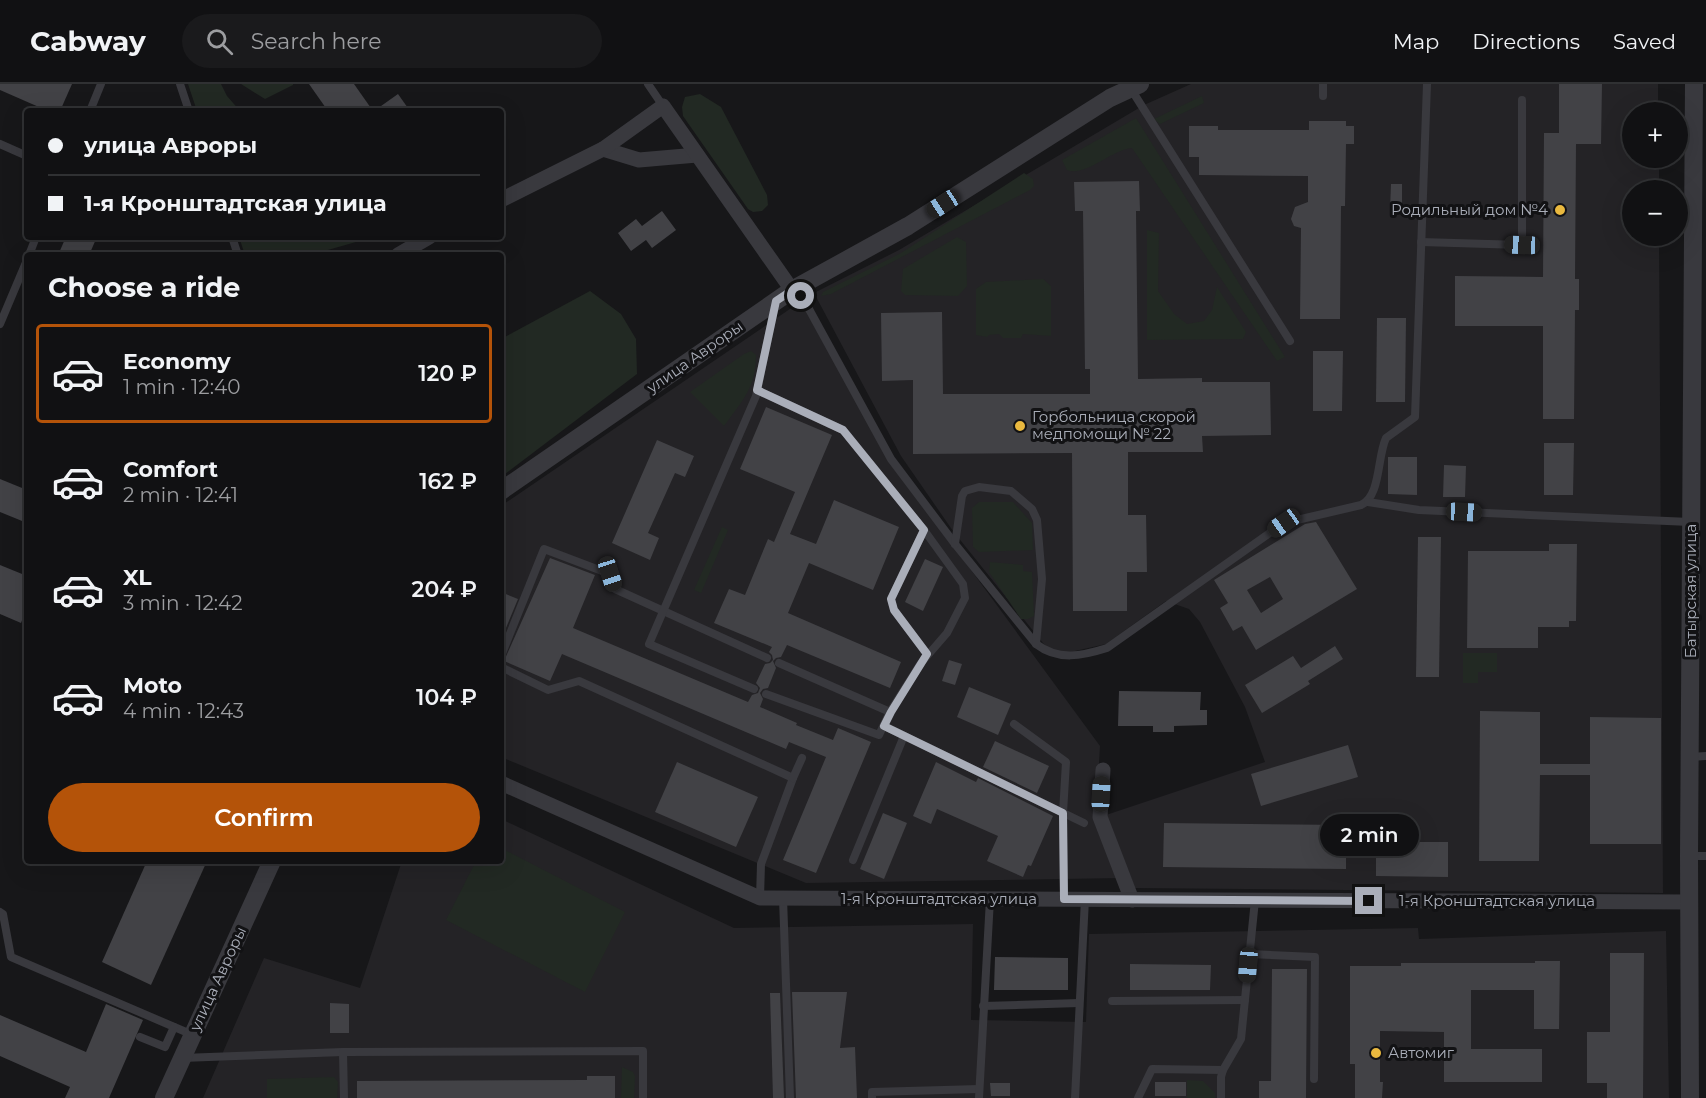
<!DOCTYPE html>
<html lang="en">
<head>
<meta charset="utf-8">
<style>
	:root { --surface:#111113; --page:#1a1a1c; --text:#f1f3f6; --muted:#9c9da0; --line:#303133; --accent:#b45309 }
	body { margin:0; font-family:Montserrat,sans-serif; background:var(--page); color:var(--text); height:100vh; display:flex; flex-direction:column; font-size:22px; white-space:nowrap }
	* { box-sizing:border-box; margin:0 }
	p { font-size:20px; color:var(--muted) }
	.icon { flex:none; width:33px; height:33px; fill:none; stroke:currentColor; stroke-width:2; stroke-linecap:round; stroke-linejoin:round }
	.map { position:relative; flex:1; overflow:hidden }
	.details { position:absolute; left:24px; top:168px; width:480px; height:612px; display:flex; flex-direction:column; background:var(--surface); border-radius:6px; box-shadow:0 6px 24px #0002,0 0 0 2px var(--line) }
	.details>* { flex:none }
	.guide { position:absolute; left:24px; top:24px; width:480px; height:132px; border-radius:6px; box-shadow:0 6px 24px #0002,0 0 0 2px var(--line); display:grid; align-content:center; height:132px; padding:0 24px; background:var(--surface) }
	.tools { position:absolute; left:1622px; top:18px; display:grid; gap:12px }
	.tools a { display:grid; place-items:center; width:66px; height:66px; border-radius:50%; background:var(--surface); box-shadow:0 6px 24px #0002,0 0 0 2px var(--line); font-size:30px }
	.end { position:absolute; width:27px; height:27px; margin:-14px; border:8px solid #aaaeb9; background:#111; box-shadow:0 0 0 3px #111 }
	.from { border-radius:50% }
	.bubble { position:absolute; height:42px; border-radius:21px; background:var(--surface); box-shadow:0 6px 24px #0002,0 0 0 2px var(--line); font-size:20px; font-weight:600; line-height:42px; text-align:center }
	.car { position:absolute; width:18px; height:36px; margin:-18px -9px; border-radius:8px; box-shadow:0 0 4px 2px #0007; background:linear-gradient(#222 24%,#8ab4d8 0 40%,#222 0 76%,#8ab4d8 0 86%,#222 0) }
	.guide b { display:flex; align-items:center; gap:21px; height:57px; font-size:22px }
	.guide b+b { border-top:2px solid var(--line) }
	.guide i { width:15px; height:15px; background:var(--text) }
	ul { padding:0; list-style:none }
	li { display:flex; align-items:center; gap:18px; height:99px; margin:0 12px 9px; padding:0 12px; border:3px solid transparent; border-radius:6px }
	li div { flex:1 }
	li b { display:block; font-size:22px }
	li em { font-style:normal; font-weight:600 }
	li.on { border-color:var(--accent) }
	li>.icon { width:54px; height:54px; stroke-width:1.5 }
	h2 { padding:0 24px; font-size:27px; line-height:72px }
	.cta { display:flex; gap:12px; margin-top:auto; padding:12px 24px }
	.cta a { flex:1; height:69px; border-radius:36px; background:var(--accent); color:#fff; font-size:24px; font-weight:600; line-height:69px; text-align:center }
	header { display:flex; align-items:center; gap:36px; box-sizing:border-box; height:84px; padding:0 30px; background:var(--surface); border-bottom:2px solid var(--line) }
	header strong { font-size:28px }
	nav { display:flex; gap:33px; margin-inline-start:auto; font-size:21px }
	.search { width:420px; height:54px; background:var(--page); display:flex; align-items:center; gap:15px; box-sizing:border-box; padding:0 21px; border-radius:33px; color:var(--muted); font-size:22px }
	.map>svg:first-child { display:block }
	.built { fill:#242326 }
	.green { fill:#222923 }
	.building { fill:#424246; fill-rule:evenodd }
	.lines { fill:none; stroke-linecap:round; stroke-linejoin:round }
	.service { stroke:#39393e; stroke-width:8 }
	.minor { stroke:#39393e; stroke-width:15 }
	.tertiary { stroke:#39393e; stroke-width:18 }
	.route { stroke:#aaaeb9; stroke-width:8 }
	.poi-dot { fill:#eab93f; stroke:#121214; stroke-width:2 }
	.labels { text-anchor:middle; stroke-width:6; stroke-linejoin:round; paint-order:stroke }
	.poi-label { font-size:15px; fill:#aaaeb9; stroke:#121214; text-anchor:start }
	.street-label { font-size:15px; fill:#aaaeb9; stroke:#121214 }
</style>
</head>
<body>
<header>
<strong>Cabway</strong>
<div class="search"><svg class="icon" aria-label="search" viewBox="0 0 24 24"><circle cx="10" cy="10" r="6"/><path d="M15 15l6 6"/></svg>Search here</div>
<nav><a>Map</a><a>Directions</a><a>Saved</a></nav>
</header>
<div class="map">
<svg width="1706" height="1014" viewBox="0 0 1706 1014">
	<rect width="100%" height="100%" fill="#171719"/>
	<g class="built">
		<path d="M1191 0H1658V28H1632V74H1659V106H1632V152H1659L1663 809 1135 804 1106 731 1265 678 1245 623 1200 538 1189 525 1166 517 1106 560 1066 569 1047 564 953 447 901 372 814 209 899 166 1144 21Z"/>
		<path d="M806 214 897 385 1100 662 1096 729 1122 794 806 799 501 673V422Z"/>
		<path d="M501 735 734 844 973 840 971 936 1086 938 1089 850 1418 844 1419 855 1666 847 1669 1014H203L264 874 360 904 402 777H501Z"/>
	</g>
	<g class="green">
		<path d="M188 0H221L227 12 240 27H197Z"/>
		<path d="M241 0H293V1L265 15Z"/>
		<path d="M700 10 721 23 767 111 768 121 762 127 753 128 748 125 683 32 682 23 685 13Z"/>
		<path d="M1202 12 1204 19 1160 40 1154 35Z"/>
		<path d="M1136 34 1285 273 1277 277 1132 64C1111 66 1086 93 1067 86L1062 76Z"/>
		<path d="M1024 89 1033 95 1034 102 1030 106 831 210 821 212 823 208 901 169Z"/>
		<path d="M1147 146 1159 149 1158 207 1174 230 1187 240 1204 237 1212 226 1217 203 1246 248 1243 255 1147 256Z"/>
		<path d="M239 153H354L356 158 310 171H245Z"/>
		<path d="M957 153 966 158 967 202 958 212 905 211 901 207 903 185Z"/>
		<path d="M1043 195 1051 202V252L1023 250 1021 254H1003L999 250 989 251 987 253 976 251V205L986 198Z"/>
		<path d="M590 207 621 230 636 255 637 290 505 390H501V255Z"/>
		<path d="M751 267 756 271C756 304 742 317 724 342L690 308 744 270Z"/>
		<path d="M979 418H1013L1032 439 1033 466 979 468 973 463 972 424Z"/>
		<path d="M722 443 728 446 701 509 694 506Z"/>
		<path d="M990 478 1023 481V487L1032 488 1034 532 1028 535H1021L989 488Z"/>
		<path d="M1463 569H1497V588H1478V599H1463Z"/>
		<path d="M501 764 625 828 585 908 446 836 476 777H501Z"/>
		<path d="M622 983 633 988 635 992 634 1014H621Z"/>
		<path d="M334 993 338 998 337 1014H267V995Z"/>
		<path d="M1187 996 1203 997 1215 1009V1014H1187Z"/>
	</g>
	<g class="building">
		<path d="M0 0H72L60 27H48L0 6Z"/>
		<path d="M309 0H354L373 27H328Z"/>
		<path d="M1559 0H1602L1601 60H1576L1575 195H1579V226H1575L1574 335H1543V242H1455V192L1543 193 1544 49H1559Z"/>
		<path d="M398 10 410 27H374Z"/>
		<path d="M1309 37H1346V42H1354V60H1346L1345 122H1341L1340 235H1300L1301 144 1294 142 1291 135 1295 123 1308 118V92L1199 91V73H1189V42H1218V46H1309Z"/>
		<path d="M1139 97 1140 127H1136L1138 295 1202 294V298H1270L1271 351 1202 352 1203 368H1128V431H1146L1147 488H1127V527H1073L1072 369 913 370V296L882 297 881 229 942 228 943 310H1090V285H1085L1083 127H1075L1074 98Z"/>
		<path d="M1391 100H1402V127H1390Z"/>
		<path d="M662 127 676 146 652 164 646 156 631 167 618 149 636 135 642 142Z"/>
		<path d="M66 153H97L89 171H58Z"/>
		<path d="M1377 234H1406L1405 318H1376Z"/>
		<path d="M1313 267H1343L1342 327H1313Z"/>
		<path d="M766 323 832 351 790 450 816 460 834 416 899 443 873 506 809 479 788 529 901 578 890 604 787 561 781 573 776 574 773 577 776 584 768 604 763 605 760 609 763 615 760 623 797 639 796 641 833 656 838 644 871 658 816 789 783 776 826 673 789 658 786 665 562 570 550 597 504 577 550 474 595 491 573 544 748 618 752 611 758 609 760 604 756 599 765 580 770 579 773 576 772 571 769 568 772 563 714 539 729 505 745 511 768 455 774 458 795 408 740 385Z"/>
		<path d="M657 356 694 372 685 393 675 389 648 449 659 454 650 476 612 459Z"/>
		<path d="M1544 359H1574L1573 411H1544Z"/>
		<path d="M1388 373H1417V411L1388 410Z"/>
		<path d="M1444 381 1466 382 1465 413H1443Z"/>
		<path d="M0 395 27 406V439L0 428Z"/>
		<path d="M1316 438 1357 505 1256 566 1242 542 1233 547 1220 524 1228 519 1214 496 1305 440ZM1270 493 1283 515 1261 529 1247 506Z"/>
		<path d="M1418 453H1441L1439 593H1416Z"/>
		<path d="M1549 460H1577L1576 537H1569V543H1538V564H1467L1468 467H1549Z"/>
		<path d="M925 475 943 483 923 527 905 518Z"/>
		<path d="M0 481 27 492V523L21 539 0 530Z"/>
		<path d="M501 508 518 515 501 556Z"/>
		<path d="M1335 562 1343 575 1308 597 1310 600 1262 629 1245 601 1293 572 1301 584Z"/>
		<path d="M949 576 962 580 955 601 942 597Z"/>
		<path d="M969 603 1011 620 998 651 957 633Z"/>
		<path d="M1119 607 1201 608 1200 626H1207V641L1174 642V648H1153V642H1118Z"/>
		<path d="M1480 627 1540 628V680H1590V633L1661 634V760H1590V691H1540L1539 777H1479Z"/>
		<path d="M995 657 1049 682 1037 709 983 683Z"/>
		<path d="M1348 661 1358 693 1261 722 1251 690Z"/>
		<path d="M677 678 758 713 736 763 655 728Z"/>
		<path d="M936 678 976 698 978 694 1053 732 1031 782 1028 781 1023 793 987 777 998 752 937 725 931 740 913 732Z"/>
		<path d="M883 729 907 739 884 795 860 785Z"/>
		<path d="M1164 739 1346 741V785L1163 783Z"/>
		<path d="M1376 758H1448V793L1376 792Z"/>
		<path d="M147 777H207L151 901 102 878Z"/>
		<path d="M1610 869H1644L1643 1014H1607V999H1587V948H1610Z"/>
		<path d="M995 873 1068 874V906H994Z"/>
		<path d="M1535 877H1560L1559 945H1534V906H1471V965H1542V998H1444V948L1380 947V998H1383L1382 1014H1355V980H1350V882H1401V879H1535Z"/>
		<path d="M1130 880 1211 881 1210 906H1130Z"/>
		<path d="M1272 885H1307L1306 1014H1259V997H1271Z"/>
		<path d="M792 908H847L840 964 855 963 857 1014H796Z"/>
		<path d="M770 909H780L784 1014H773Z"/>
		<path d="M330 919 349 920V949H330Z"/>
		<path d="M106 920 143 936 109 1014H65L70 1003 0 972V931L86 968Z"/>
		<path d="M587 992H615V1014H357V997L587 996Z"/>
		<rect x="1155" y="998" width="31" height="14"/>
		<path d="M990 999H1010V1012H991Z"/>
	</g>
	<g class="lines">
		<g class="service">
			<path d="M180 0 189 27"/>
			<path d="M648 0 663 22"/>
			<path d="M1323 0V12"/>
			<path d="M1131 5 1290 257"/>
			<path d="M90 27 101 0"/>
			<path d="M0 60 27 72"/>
			<path d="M232 153 238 171"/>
			<path d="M1421 158 1522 161V16"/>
			<path d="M29 171 36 153"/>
			<path d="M798 205 891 375 955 460 1036 560C1058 577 1082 572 1107 564L1284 439 1361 421C1381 412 1377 373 1386 354L1415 333 1427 0"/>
			<path d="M0 240 27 176"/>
			<path d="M757 306 843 346 924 446 963 500 965 514 947 549 921 579 890 628 879 651 766 610"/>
			<path d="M1368 418 1419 426 1690 438"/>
			<path d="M924 446 891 515 894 526 927 570"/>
			<path d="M955 460 962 412 965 407 979 403 1011 407 1032 425 1037 436 1042 495 1036 560"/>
			<path d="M501 572 544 465 610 490 615 505 767 574"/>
			<path d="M779 579 890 628"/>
			<path d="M501 583 548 606 579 597 793 694 761 780 760 814"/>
			<path d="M754 605 649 560 756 312 775 221"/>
			<path d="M1014 640 1066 678 1063 729 1064 815"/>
			<path d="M884 642 1084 739"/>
			<path d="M1690 673 1706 672"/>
			<path d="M793 694 802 674"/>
			<path d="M1690 772H1706"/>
			<path d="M853 776 904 652"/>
			<path d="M783 814 790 1014"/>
			<path d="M0 828 3 830 11 873 193 951"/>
			<path d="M1249 870 1315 873 1314 995"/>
			<path d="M1112 917 1245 916"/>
			<path d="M983 922 1079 919"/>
			<path d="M140 953 165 963 174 943"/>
			<path d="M182 974 343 968"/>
			<path d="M344 1014 343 968 643 967V1014"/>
			<path d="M872 1014V1008L979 1005"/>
			<path d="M979 1014 990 815"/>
			<path d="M1075 1014 1085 815"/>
			<path d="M1138 1014 1152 985 1223 986"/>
			<path d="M1221 1014V993L1223 986 1241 955 1255 816"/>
		</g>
		<g class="minor">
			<path d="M603 65 639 76 697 71"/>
			<path d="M501 116 603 65 663 22 792 206"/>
			<path d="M398 171 429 153"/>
			<path d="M1103 686 1100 733 1132 816"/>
			<path d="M501 699 760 814 1689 818"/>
		</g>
		<g class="tertiary">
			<path d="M501 407 792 206 908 142 1110 14 1140 0"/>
			<path d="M164 1014 272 777"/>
			<path d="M1690 1014 1689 772 1694 0"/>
		</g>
	</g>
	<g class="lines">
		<path class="route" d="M801 212 797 203 776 217 757 306 843 346 924 446 891 515 894 526 927 570 891 628 884 642 1063 729 1064 815 1369 817"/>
	</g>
	<g class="poi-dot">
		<circle cx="1560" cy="126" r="6"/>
		<circle cx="1020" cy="342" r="6"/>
		<circle cx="1376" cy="969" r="6"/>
	</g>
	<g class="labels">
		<g class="poi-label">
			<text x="1548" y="131" text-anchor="end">Родильный дом №4</text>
			<text x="1032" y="338">Горбольница скорой<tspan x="1032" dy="17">медпомощи № 22</tspan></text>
			<text x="1388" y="974">Автомиг</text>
		</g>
		<g class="street-label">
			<text transform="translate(695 273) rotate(-35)" y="5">улица Авроры</text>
			<text transform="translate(1691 507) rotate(-90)" y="5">Батырская улица</text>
			<text x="939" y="820">1-я Кронштадтская улица</text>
			<text x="1497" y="822">1-я Кронштадтская улица</text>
			<text transform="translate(218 895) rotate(-65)" y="5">улица Авроры</text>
		</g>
	</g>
</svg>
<div class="tools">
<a>+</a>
<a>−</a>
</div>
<i class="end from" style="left:801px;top:212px"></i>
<i class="end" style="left:1369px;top:817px"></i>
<div class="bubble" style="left:1320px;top:730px;width:99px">2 min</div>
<i class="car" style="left:943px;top:120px;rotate:237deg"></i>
<i class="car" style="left:1522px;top:161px;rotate:272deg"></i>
<i class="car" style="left:1464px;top:428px;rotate:93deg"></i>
<i class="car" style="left:1284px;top:439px;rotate:235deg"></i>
<i class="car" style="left:610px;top:490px;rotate:162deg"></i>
<i class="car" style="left:1101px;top:710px;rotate:3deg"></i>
<i class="car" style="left:1248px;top:881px;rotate:185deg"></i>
<div class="guide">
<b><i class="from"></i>улица Авроры</b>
<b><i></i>1-я Кронштадтская улица</b>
</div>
<section class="details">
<h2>Choose a ride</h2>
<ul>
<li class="on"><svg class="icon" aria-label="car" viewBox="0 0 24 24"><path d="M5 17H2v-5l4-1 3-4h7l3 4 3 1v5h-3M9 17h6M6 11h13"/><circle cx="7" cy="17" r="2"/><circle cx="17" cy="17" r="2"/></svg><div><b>Economy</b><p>1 min · 12:40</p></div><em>120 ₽</em></li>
<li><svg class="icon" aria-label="car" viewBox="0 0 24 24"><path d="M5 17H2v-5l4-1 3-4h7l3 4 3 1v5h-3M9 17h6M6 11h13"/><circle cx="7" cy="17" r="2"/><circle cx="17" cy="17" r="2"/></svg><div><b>Comfort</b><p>2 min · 12:41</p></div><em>162 ₽</em></li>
<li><svg class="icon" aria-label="car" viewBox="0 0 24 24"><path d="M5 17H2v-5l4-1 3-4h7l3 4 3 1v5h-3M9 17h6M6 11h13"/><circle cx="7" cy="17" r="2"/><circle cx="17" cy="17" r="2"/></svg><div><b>XL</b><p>3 min · 12:42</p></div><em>204 ₽</em></li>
<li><svg class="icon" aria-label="car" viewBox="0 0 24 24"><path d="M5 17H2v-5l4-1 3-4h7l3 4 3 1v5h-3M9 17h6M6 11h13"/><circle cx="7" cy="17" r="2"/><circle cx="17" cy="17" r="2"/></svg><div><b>Moto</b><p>4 min · 12:43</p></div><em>104 ₽</em></li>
</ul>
<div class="cta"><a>Confirm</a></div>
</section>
</div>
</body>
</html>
